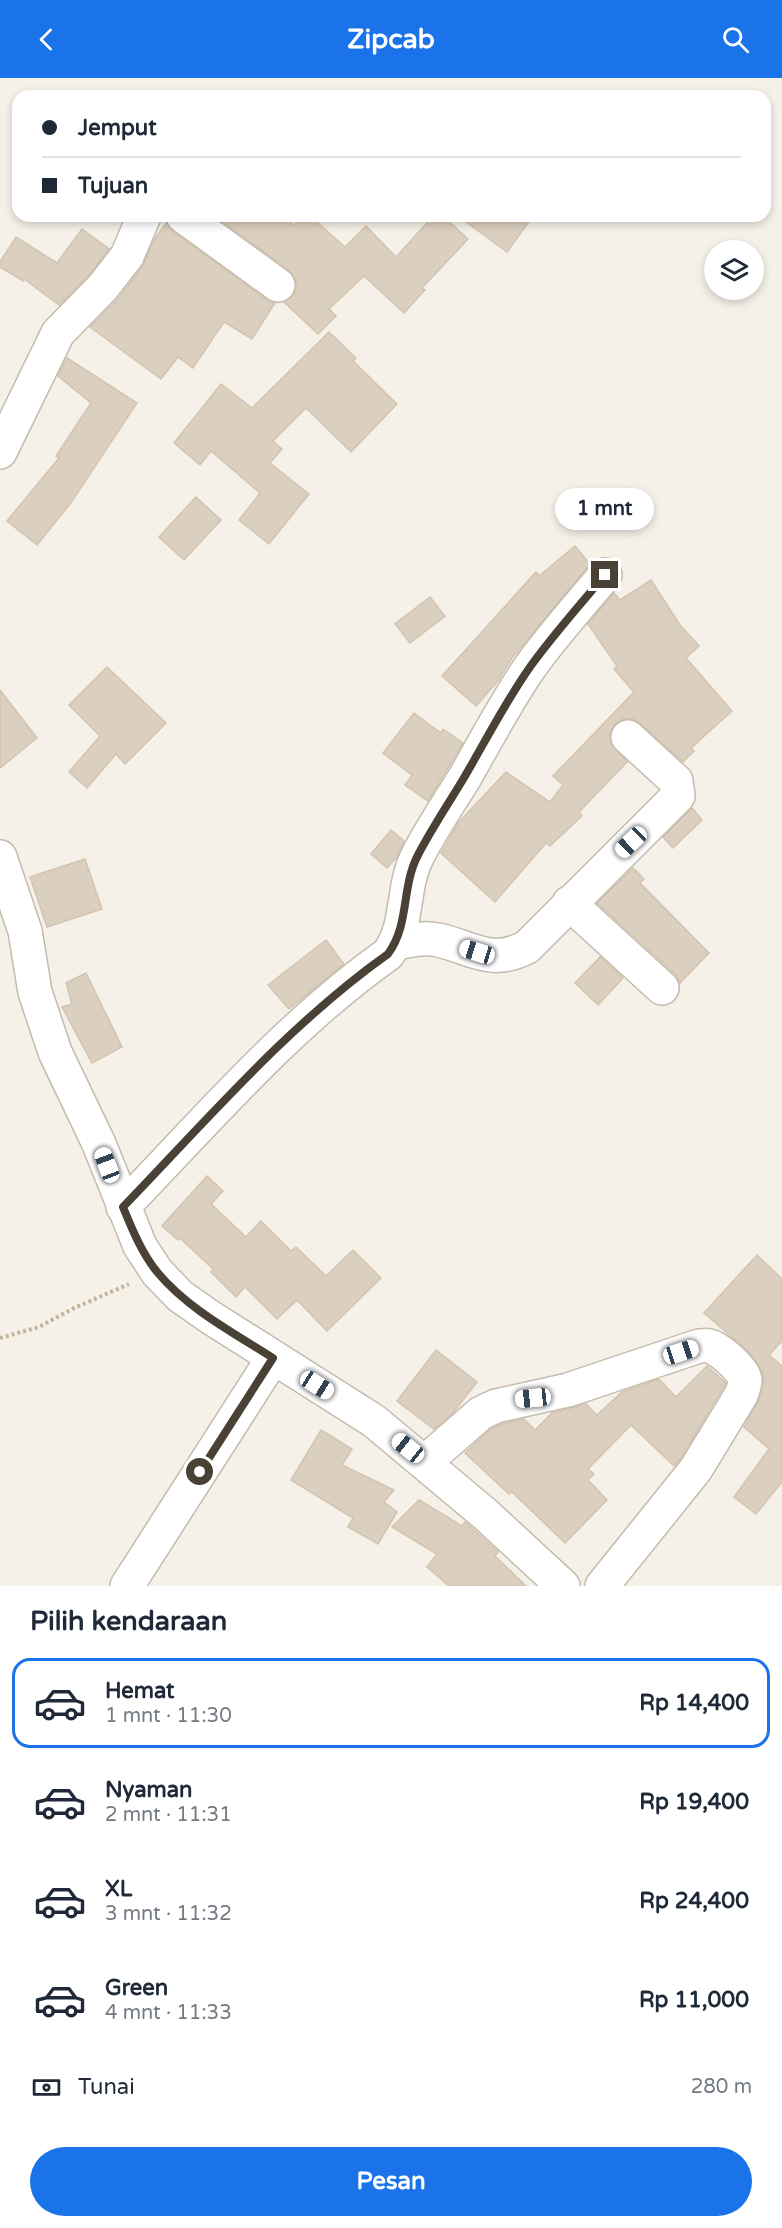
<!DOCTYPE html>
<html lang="id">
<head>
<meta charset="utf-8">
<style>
	:root { --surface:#fff; --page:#f2f2f3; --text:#1f2937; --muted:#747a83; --line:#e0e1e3; --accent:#1a73e8 }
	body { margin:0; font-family:"Varela Round",sans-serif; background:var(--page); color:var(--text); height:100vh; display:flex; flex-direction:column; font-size:22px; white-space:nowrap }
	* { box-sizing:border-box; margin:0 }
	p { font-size:20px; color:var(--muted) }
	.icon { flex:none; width:33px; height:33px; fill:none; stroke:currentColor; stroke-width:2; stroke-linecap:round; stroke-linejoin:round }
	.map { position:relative; height:1508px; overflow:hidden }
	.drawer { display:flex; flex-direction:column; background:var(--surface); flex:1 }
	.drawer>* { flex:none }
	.top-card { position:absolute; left:12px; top:12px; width:759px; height:132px; border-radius:18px; box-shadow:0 3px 9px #0003; display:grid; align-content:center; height:132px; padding:0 30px; background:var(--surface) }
	.fabs { position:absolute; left:704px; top:162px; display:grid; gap:12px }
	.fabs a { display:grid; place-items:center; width:60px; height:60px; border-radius:50%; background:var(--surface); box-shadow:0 3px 9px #0003; font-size:30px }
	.end { position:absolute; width:27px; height:27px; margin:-14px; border:8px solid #494136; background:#fff; box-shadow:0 0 0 3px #fff }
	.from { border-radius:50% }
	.bubble { position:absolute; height:42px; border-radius:21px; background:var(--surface); box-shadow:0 3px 9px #0003; font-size:20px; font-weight:700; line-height:42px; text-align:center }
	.car { position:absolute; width:18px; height:36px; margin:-18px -9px; border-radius:8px; box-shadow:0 0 4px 2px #0007; background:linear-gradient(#fff 24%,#345 0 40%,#fff 0 76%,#345 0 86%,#fff 0) }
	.top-card b { display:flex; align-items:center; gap:21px; height:57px; font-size:22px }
	.top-card b+b { border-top:2px solid var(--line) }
	.top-card i { width:15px; height:15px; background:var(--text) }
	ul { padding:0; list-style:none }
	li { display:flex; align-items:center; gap:18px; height:90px; margin:0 12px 9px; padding:0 18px; border:3px solid transparent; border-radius:18px }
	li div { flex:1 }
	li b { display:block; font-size:22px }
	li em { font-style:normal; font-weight:700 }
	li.current { border-color:var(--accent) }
	li>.icon { width:54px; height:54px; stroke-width:1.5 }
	h2 { padding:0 30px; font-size:27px; line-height:72px }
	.pay { display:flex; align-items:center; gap:15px; height:66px; padding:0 30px; font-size:22px }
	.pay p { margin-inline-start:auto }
	.cta { display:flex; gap:12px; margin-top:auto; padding:12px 30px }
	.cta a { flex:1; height:69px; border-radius:36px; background:var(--accent); color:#fff; font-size:24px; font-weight:700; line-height:69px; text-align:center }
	header { display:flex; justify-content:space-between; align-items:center; height:78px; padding:0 30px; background:var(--accent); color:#fff; font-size:27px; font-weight:700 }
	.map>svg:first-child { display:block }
	.building { fill:#dbcfc0; stroke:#d3c4af; stroke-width:1.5 }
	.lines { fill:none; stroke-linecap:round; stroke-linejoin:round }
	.minor-casing { stroke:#c4bbad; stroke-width:36 }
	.path { stroke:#c4b49a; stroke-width:4; stroke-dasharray:3 3; stroke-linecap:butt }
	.minor { stroke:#fff; stroke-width:33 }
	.route { stroke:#494136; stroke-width:8 }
</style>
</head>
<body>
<header><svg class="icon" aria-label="back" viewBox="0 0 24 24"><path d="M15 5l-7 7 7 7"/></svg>Zipcab<svg class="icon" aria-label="search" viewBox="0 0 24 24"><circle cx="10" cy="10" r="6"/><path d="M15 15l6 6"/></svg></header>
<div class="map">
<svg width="782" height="1508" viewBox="0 0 782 1508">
	<rect width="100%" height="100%" fill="#f5f1e8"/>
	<g class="building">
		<path d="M215 138H284L294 147 303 138H310L345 169 366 148 396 179 433 138H443L468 161 422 210 425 212 404 235 364 198 329 231 336 238 318 256 284 224 293 218 297 210 295 200 289 192Z"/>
		<path d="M458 138H533L507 174Z"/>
		<path d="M166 145 172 153 267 222 275 225 252 261 224 244 193 290 178 279 161 301 90 249 118 221 142 189 156 159Z"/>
		<path d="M82 151 109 171 89 197 59 227 24 201 23 203 0 189V184L16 159 57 185Z"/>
		<path d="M329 254 356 280 353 283 397 326 351 374 306 330 273 363 282 371 270 385 309 416 269 466 239 442 260 415 211 373 200 387 174 365 221 306 252 330Z"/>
		<path d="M67 280 137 325 70 426 37 467 7 443 59 380 56 378 91 325 58 298Z"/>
		<path d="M196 419 221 442 184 482 159 459Z"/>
		<path d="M575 468 590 486 512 580 498 603 476 628 442 598 536 494 539 498Z"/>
		<path d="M651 502 680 547 699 568 686 580 732 633 691 670 694 673 683 684 640 645 633 641H623L615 646 610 656V665L627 684 579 734 582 738 550 768 546 765 495 824 441 775 459 744 506 694 550 724 563 707 553 698 634 614 614 591 617 588 588 546 614 515 620 522Z"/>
		<path d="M430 519 445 538 410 565 395 546Z"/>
		<path d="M107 589 166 645 125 686 116 676 87 710 69 694 100 658 69 627Z"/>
		<path d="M0 612 37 660 0 690Z"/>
		<path d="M414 635 441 655 443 651 463 665 428 723 405 707 412 697 383 675Z"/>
		<path d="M692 730 702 742 673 770 663 759Z"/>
		<path d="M391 752 404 763 396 780 387 790 371 776Z"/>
		<path d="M85 781 102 831 47 849 30 799Z"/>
		<path d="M633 790 644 801 640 805 709 875 680 905 675 896 597 825Z"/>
		<path d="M326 862 344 886 289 931 268 907Z"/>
		<path d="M600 879 623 900 598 927 575 905Z"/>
		<path d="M86 895 122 969 92 985 62 929 72 926 66 905Z"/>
		<path d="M207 1098 223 1113 211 1126 246 1159 261 1143 291 1173 296 1169 326 1198 353 1172 381 1200 327 1253 297 1222 277 1241 245 1209 236 1219 211 1194 213 1191 180 1160 178 1162 162 1148Z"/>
		<path d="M757 1177 782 1201V1263L769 1277 782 1288V1404L756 1436 734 1419 769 1371 744 1349 760 1320 764 1306 763 1296 759 1288 749 1274 704 1235Z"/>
		<path d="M436 1272 477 1304 453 1335 434 1351 397 1323Z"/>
		<path d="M707 1288 726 1305 681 1380 674 1388 631 1347 588 1391 594 1396 588 1402 607 1422 565 1465 512 1414 509 1416 465 1375 491 1351 502 1346 524 1341 535 1352 552 1335 586 1326 597 1337 622 1314 659 1301 676 1319Z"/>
		<path d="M321 1352 352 1371 342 1387 394 1412 384 1424 397 1434 378 1466 348 1449 353 1440 291 1402Z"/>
		<path d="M419 1422 462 1448 465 1444 498 1474 495 1478 526 1508H449L427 1489 437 1476 392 1449Z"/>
	</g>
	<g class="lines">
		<defs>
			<g id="minor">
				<path d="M183 138 278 207"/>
				<path d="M0 374 58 255 103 209 127 178 144 138"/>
				<path d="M0 779 25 853 35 914 55 974 99 1066 140 1168 157 1194 180 1218 210 1239 374 1343 485 1436 563 1508"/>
				<path d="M569 825 662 910"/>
				<path d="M396 865C410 862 424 859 438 862 474 870 490 888 527 869L678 718 676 703 628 659"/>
				<path d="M123 1129C208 1041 288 947 388 876 410 846 401 809 418 777 432 750 449 725 465 699 486 662 506 624 530 589 553 557 580 527 605 497"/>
				<path d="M425 1384 481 1335 496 1328 568 1312 699 1268C700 1268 709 1267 709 1268 719 1270 744 1292 745 1302 745 1307 743 1312 741 1317L696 1391 602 1508"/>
				<path d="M127 1508 273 1280"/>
			</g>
		</defs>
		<use href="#minor" class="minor-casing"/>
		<path class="path" d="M0 1260 39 1249 72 1231 129 1206"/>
		<use href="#minor" class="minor"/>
	</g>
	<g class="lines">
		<path class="route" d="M200 1394 273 1280C234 1255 188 1231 158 1195 142 1176 132 1151 123 1129 208 1041 288 947 388 876 410 846 401 809 418 777 432 750 449 725 465 698 486 662 506 623 530 589 553 557 580 527 605 497"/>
	</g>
</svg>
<div class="fabs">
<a><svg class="icon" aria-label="layers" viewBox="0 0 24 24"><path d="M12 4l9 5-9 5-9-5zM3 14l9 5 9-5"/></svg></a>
</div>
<i class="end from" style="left:200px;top:1394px"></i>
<i class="end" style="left:605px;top:497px"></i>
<div class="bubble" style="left:555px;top:410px;width:99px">1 mnt</div>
<i class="car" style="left:631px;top:764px;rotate:226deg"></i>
<i class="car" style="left:477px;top:874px;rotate:287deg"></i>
<i class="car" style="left:107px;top:1087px;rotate:339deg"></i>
<i class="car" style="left:681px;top:1274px;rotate:72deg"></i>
<i class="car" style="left:317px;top:1307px;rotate:122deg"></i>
<i class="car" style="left:533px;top:1320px;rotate:264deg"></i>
<i class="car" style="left:408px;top:1370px;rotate:309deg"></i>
<div class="top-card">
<b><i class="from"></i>Jemput</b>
<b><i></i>Tujuan</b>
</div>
</div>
<section class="drawer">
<h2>Pilih kendaraan</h2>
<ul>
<li class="current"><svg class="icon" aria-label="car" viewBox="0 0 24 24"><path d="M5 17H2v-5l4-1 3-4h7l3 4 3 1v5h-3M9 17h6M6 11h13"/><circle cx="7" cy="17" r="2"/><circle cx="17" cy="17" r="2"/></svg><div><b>Hemat</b><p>1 mnt · 11:30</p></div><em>Rp 14,400</em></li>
<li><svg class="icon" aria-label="car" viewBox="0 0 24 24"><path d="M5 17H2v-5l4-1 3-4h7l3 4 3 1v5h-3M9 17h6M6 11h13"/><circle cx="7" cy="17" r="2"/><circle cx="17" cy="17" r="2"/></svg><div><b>Nyaman</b><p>2 mnt · 11:31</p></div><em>Rp 19,400</em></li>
<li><svg class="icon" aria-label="car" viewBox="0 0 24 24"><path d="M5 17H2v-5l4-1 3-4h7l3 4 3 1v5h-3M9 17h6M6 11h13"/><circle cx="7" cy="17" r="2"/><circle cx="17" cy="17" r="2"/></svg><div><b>XL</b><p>3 mnt · 11:32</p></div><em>Rp 24,400</em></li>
<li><svg class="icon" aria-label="car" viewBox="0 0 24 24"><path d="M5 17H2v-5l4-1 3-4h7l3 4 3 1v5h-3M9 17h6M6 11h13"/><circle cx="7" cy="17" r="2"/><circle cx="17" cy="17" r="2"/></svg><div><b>Green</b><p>4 mnt · 11:33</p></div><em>Rp 11,000</em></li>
</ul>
<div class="pay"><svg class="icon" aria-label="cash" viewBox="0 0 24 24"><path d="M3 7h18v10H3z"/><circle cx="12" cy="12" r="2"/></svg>Tunai<p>280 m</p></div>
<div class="cta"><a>Pesan</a></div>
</section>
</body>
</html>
